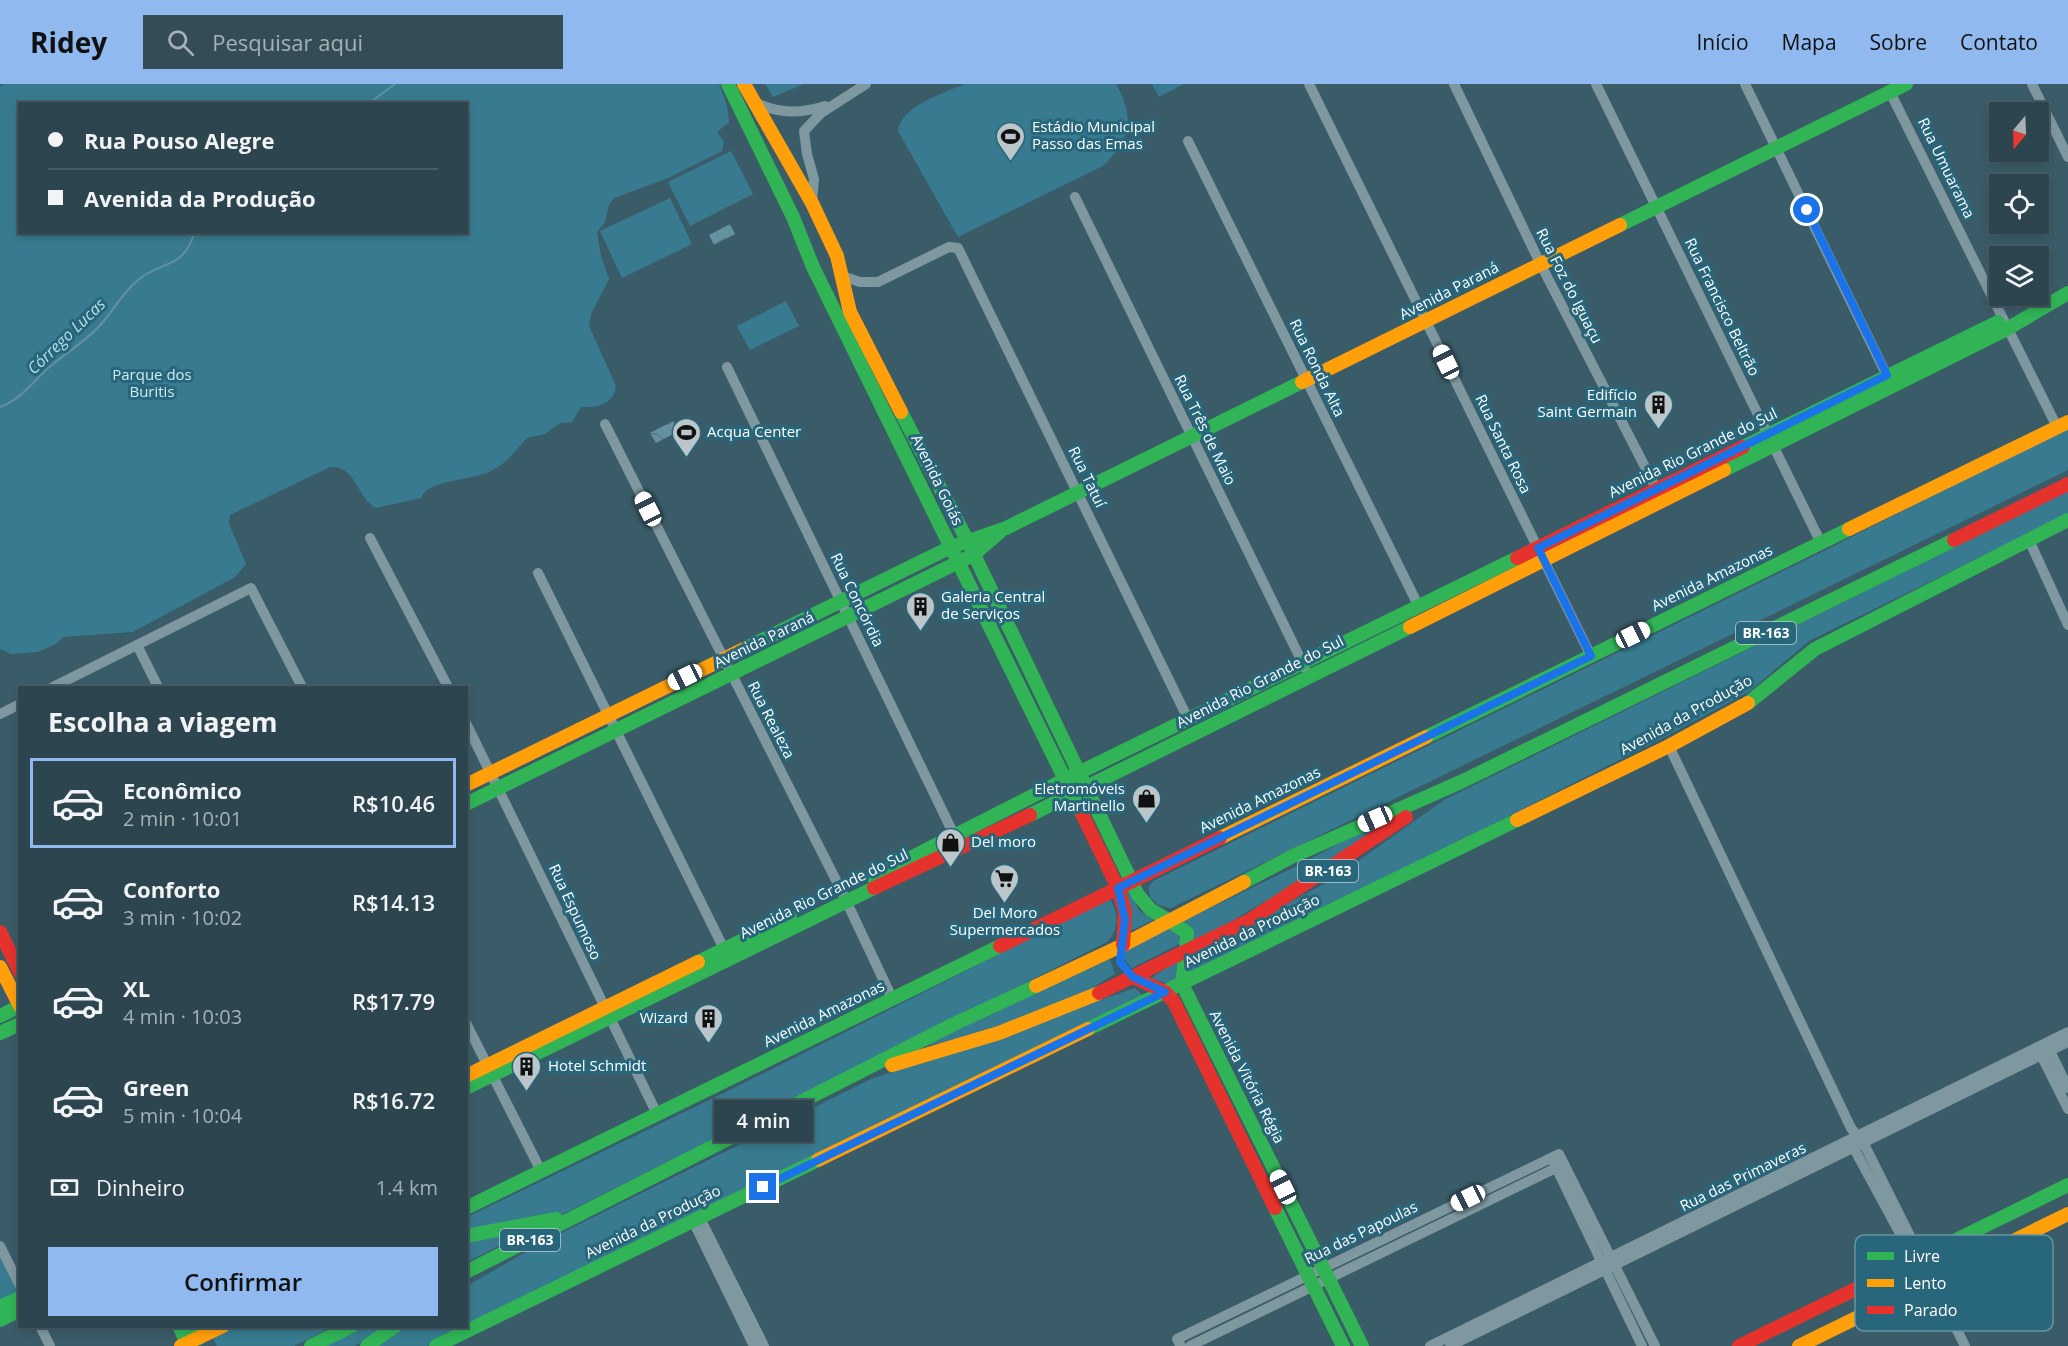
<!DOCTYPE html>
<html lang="pt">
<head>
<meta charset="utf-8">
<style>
	:root { --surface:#2c454e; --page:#344c55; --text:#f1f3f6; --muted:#a6b1b6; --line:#485d66; --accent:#90b9f0 }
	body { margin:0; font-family:"Open Sans",sans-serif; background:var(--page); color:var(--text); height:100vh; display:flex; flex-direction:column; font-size:22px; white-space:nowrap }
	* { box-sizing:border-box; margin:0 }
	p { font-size:20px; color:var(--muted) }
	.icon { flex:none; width:33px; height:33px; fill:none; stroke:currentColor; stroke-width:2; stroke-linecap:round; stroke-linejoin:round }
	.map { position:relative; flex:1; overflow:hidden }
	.side { position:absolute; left:18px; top:602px; width:450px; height:642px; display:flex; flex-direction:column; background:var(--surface); border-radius:0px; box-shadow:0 3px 9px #0003,0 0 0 2px var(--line) }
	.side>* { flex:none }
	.guide { position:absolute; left:18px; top:18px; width:450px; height:132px; border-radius:0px; box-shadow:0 3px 9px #0003,0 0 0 2px var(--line); display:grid; align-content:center; height:132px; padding:0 30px; background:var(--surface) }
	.needle { width:39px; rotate:199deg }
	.tools { position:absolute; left:1989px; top:18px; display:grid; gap:12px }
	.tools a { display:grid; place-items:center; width:60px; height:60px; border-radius:0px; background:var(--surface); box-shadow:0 3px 9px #0003,0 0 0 2px var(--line); font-size:30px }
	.end { position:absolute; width:27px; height:27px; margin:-14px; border:8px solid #1a73e8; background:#fff; box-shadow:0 0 0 3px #fff }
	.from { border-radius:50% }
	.bubble { position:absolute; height:42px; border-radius:0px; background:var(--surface); box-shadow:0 3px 9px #0003,0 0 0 2px var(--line); font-size:20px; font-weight:600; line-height:42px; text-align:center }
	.car { position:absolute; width:18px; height:36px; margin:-18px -9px; border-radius:8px; box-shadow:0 0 4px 2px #0007; background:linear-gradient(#fff 24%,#345 0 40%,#fff 0 76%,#345 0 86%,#fff 0) }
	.guide b { display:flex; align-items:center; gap:21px; height:57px; font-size:22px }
	.guide b+b { border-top:2px solid var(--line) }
	.guide i { width:15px; height:15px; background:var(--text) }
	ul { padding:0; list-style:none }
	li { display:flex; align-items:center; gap:18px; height:90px; margin:0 12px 9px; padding:0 18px; border:3px solid transparent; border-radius:0px }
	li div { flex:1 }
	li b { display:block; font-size:22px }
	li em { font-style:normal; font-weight:600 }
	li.active { border-color:var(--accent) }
	li>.icon { width:54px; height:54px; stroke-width:1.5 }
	h2 { padding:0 30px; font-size:27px; line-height:72px }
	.pay { display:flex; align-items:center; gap:15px; height:66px; padding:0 30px; font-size:22px }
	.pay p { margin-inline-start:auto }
	.button { display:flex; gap:12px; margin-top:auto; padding:12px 30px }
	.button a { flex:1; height:69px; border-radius:0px; background:var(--accent); color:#111; font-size:24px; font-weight:600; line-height:69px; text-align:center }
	header { display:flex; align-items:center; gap:36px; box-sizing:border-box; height:84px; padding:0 30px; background:var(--accent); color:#111 }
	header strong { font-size:28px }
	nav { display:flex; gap:33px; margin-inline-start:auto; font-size:21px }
	.search { width:420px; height:54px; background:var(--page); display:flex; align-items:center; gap:15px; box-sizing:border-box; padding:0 21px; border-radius:0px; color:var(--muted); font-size:22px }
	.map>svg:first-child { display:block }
	.green { fill:#387b90; fill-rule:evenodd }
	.forest { fill:url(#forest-firs) }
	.water { fill:url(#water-waves) }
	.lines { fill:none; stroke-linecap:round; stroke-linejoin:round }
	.stream { stroke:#64909f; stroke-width:2 }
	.street { stroke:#7f989f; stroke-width:10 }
	.fast { stroke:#30b455; stroke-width:14 }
	.slow { stroke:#ff9f0a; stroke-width:14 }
	.jam { stroke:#e5322d; stroke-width:14 }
	.route { stroke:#1a73e8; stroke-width:8 }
	.labels { text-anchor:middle; stroke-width:6; stroke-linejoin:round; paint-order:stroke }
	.shield { fill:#27667b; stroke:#bed1d7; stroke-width:1.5 }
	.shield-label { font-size:14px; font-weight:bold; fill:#fff }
	.poi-label { font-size:15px; fill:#fff; stroke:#27667b; text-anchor:start }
	.street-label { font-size:15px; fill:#fff; stroke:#27667b }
	.park-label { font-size:15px; fill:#ceebf3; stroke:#27667b }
	.water-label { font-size:16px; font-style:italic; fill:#b6e0ec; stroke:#27667b }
	.key { fill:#27667b; stroke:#6894a3; stroke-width:1.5 }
	.key-label { font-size:16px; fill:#fff }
</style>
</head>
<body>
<header>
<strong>Ridey</strong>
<div class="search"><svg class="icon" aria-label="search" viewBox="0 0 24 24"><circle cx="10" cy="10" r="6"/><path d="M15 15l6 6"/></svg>Pesquisar aqui</div>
<nav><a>Início</a><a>Mapa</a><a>Sobre</a><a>Contato</a></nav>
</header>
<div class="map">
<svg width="2068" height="1262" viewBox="0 0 2068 1262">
	<defs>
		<pattern id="forest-firs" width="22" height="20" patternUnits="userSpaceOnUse" patternTransform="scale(1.5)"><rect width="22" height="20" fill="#387b90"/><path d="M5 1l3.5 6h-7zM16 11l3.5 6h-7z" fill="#43616b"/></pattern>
		<pattern id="water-waves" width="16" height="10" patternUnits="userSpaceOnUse" patternTransform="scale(1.5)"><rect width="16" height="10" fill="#64909f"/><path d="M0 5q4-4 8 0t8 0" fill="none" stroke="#5c7882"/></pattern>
	</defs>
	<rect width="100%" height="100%" fill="#3a5c68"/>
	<g class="green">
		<path d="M4 0H719L727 21 729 38 717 48 724 58 722 67 666 95 614 114 609 121 605 138 597 148 601 172 609 195 591 230 589 242 616 302C614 321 595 324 581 323L572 338 560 339 545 350 527 354C516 366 508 378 493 386 474 397 427 395 421 414L376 424C357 414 356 381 330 383L230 431 229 440 246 480 235 493 133 548 64 553 54 561 38 568 11 570 0 565V2ZM20 20H466V148H20Z"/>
		<path d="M964 0H1116C1135 34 1131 55 1103 82L958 153 898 47C902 21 943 10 964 0Z"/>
		<path d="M1152 0H1184L1159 13Z"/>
		<path d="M731 67 753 110 690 142 668 98Z"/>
		<path d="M670 114 692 160 622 194 600 147Z"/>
		<path d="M786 217 799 242 750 266 737 242Z"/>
		<path d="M2068 342V386L1171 824 1158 821 1150 813 1149 803 1153 797 1828 465Z"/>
		<path d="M2068 407V430L1809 557 1750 607 1661 655 1191 892V870L1330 797 1444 716Z"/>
		<path d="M1395 729 1350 768 1192 860 1181 838 1303 779Z"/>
		<path d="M1129 806 1139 826 1154 836 1130 847 1122 809Z"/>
		<path d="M1109 815C1120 827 1118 848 1107 858L467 1178V1133L732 1005Z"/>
		<path d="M1169 841 1183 858 1132 884 1122 873 1125 866Z"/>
		<path d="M1182 874 1175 896 1168 900 1151 894Z"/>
		<path d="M1110 875 1115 890 1085 908 998 945 914 965Z"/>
		<path d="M1135 904 1142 911 427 1262H378L407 1242H466L467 1202 541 1159 871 995Z"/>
		<path d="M0 1173 18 1209 0 1219Z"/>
		<path d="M237 1242H335L294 1262H217L213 1254Z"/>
		<path d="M363 1242H385L355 1262H326Z"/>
	</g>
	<path class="forest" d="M765 0H804L773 13Z"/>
	<g class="water">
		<path d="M730 140 735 150 714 161 709 151Z"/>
		<path d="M673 337 679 347 656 359 650 349Z"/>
	</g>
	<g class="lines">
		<g class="stream">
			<path d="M368 20 395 0"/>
			<path d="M0 323C24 314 35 294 53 280 70 266 89 255 103 238 115 224 123 208 138 196 163 175 182 187 195 148"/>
		</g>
		<g class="street">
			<path d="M1309 0 1591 572"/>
			<path d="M1454 0 1540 179 1659 410"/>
			<path d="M1596 0 1821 459"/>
			<path d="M1745 0 1889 296"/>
			<path d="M2032 0 2068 73"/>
			<path d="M1890 8 2057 343"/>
			<path d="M754 18C779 30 799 30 825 22"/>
			<path d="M1188 57 1419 523"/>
			<path d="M1075 113 1305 584"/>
			<path d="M812 119 814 95 807 70 804 47 821 29 866 0"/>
			<path d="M842 192 860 198H878L949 163 958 164 1189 637"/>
			<path d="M727 283 957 757"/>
			<path d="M605 340 842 808 892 914"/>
			<path d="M370 454 448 603"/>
			<path d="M2029 456 2068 541"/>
			<path d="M538 489 724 865"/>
			<path d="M137 561 158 603"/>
			<path d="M53 603 251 504 302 603"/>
			<path d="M0 630 20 620"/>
			<path d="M466 639 657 1030"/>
			<path d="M1669 662 1851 1044 1864 1060 1965 1262"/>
			<path d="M466 939 541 1087"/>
			<path d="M2047 961 2068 1004"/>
			<path d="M2039 967 2068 1025"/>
			<path d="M1851 1059 1915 1177"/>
			<path d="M1553 1077 1642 1262"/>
			<path d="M700 1134 764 1262"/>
			<path d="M693 1137 754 1262"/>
			<path d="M0 1162 20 1202"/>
			<path d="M40 1242 50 1262"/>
			<path d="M1181 1262 1177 1255 1559 1070 1655 1262"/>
			<path d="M1190 1262 1564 1080"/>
			<path d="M1430 1262 2068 948"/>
			<path d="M1450 1262 2068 958"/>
		</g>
		<g class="fast">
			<path d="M728 0 793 133 813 183 1082 730"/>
			<path d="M1620 141 1906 0"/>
			<path d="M901 328 967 456 1138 811 1151 826 1170 837"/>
			<path d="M1743 363 1998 238"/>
			<path d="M1724 386 2007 245 2068 209"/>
			<path d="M746 564 951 463 1006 444 1302 298"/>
			<path d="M1748 619 1815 565 2068 436"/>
			<path d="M1426 653 1849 445"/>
			<path d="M466 720 973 471 1000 448"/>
			<path d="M1030 731 1410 543"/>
			<path d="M873 793 1066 695 1517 474"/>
			<path d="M1244 798 1293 772 1463 697 1954 456"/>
			<path d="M1170 837 1187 849 1186 868"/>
			<path d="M1186 868 1182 900 1362 1262"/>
			<path d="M698 878 790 833"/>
			<path d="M0 932 20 922"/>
			<path d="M1088 945 1517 736"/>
			<path d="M0 949 20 940"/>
			<path d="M466 1004 874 804"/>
			<path d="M466 1124 1000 862"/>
			<path d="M1275 1124 1343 1262"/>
			<path d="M466 1152 556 1135"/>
			<path d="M1907 1180 2068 1101"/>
			<path d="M466 1188 952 941 1036 902"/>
			<path d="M0 1223 20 1214"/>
			<path d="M0 1236 20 1226"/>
			<path d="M179 1242 187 1259"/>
			<path d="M193 1242 199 1254"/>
			<path d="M311 1262 352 1242"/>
			<path d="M367 1262 395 1242"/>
			<path d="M436 1262 818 1076"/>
		</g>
		<g class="slow">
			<path d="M744 0 812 119 837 172 850 228 901 328"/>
			<path d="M1302 298 1620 141"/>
			<path d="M1849 445 2068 338"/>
			<path d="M1410 543 1724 386"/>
			<path d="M466 701 746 564"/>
			<path d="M1517 736 1669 662 1748 619"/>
			<path d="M1220 754 1426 653"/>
			<path d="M0 883 20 922"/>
			<path d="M1036 902 1123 861 1244 798"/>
			<path d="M892 981 999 949 1099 909"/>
			<path d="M466 992 698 878"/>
			<path d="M818 1076 1088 945"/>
			<path d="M181 1262 223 1242"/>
			<path d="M1799 1262 2068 1130"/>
		</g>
		<g class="jam">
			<path d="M1954 456 2068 400"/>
			<path d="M1517 474 1743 363"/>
			<path d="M1082 730 1118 804 1125 828 1123 861"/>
			<path d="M874 804 1030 731"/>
			<path d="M0 848 20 888"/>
			<path d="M1000 862 1220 754"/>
			<path d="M1133 893 1165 908 1174 918 1275 1124"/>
			<path d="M1099 909 1250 836 1406 733"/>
			<path d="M1739 1262 1907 1180"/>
		</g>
	</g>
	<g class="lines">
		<path class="route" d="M763 1103 1165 908 1133 893 1120 878 1125 835 1118 804 1591 572 1538 464 1887 291 1807 126"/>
	</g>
	<defs>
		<symbol id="stadium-pin" viewBox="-11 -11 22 30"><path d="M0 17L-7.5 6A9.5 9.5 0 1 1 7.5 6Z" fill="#bac6ca" stroke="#27667b"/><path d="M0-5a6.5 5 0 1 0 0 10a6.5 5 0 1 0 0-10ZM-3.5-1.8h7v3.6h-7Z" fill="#111"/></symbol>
		<symbol id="building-pin" viewBox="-11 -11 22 30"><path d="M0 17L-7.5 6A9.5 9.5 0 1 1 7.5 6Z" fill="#bac6ca" stroke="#27667b"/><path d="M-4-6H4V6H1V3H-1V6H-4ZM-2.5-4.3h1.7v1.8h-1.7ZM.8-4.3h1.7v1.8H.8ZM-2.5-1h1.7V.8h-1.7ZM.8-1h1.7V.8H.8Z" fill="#111"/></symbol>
		<symbol id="shop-pin" viewBox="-11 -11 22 30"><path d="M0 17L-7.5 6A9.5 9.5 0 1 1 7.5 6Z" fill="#bac6ca" stroke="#27667b"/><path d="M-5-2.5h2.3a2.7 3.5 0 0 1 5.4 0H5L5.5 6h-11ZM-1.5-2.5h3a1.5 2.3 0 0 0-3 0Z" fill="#111"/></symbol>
		<symbol id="supermarket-pin" viewBox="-11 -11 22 30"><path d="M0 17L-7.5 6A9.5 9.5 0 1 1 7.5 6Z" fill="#bac6ca" stroke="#27667b"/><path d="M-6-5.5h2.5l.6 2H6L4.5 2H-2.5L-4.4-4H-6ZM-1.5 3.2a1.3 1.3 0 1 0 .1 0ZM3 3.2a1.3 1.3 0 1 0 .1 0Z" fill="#111"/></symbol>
	</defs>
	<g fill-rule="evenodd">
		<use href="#stadium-pin" x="994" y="36" width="33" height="45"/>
		<use href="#building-pin" x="1642" y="304" width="33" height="45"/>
		<use href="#stadium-pin" x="670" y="332" width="33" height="45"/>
		<use href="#building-pin" x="904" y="506" width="33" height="45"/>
		<use href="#shop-pin" x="1130" y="698" width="33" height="45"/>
		<use href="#shop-pin" x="934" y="742" width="33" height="45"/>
		<use href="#supermarket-pin" x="988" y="778" width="33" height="45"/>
		<use href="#building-pin" x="692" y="918" width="33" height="45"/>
		<use href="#building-pin" x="510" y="966" width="33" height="45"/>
	</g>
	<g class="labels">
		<g class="shield">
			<rect x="1736" y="538" width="60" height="22" rx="4.5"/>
			<rect x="1298" y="776" width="60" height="22" rx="4.5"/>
			<rect x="500" y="1145" width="60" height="22" rx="4.5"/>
		</g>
		<g class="shield-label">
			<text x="1766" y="554">BR-163</text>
			<text x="1328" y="792">BR-163</text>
			<text x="530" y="1161">BR-163</text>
		</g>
		<g class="poi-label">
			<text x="1032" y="48">Estádio Municipal<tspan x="1032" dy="17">Passo das Emas</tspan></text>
			<text x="1637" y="316" text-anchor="end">Edifício<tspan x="1637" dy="17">Saint Germain</tspan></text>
			<text x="707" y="353">Acqua Center</text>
			<text x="941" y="518">Galeria Central<tspan x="941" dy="17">de Serviços</tspan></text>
			<text x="1125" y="710" text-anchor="end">Eletromóveis<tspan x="1125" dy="17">Martinello</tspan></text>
			<text x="971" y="763">Del moro</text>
			<text x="1005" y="834" text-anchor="middle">Del Moro<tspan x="1005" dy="17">Supermercados</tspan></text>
			<text x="688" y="939" text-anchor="end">Wizard</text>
			<text x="548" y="987">Hotel Schmidt</text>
		</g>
		<g class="street-label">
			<text transform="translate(1946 84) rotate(64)" y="5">Rua Umuarama</text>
			<text transform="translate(1569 202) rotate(63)" y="5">Rua Foz do Iguaçu</text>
			<text transform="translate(1449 207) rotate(-27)" y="5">Avenida Paraná</text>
			<text transform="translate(1722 223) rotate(64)" y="5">Rua Francisco Beltrão</text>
			<text transform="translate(1317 284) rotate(64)" y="5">Rua Ronda Alta</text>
			<text transform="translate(1205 346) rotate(64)" y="5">Rua Três de Maio</text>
			<text transform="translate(1503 360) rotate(64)" y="5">Rua Santa Rosa</text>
			<text transform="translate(1693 369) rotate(-26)" y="5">Avenida Rio Grande do Sul</text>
			<text transform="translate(1087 393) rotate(64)" y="5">Rua Tatuí</text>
			<text transform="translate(937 396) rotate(64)" y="5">Avenida Goiás</text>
			<text transform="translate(1712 494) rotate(-26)" y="5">Avenida Amazonas</text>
			<text transform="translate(857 516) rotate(64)" y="5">Rua Concórdia</text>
			<text transform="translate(764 556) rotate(-26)" y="5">Avenida Paraná</text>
			<text transform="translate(1260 598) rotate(-27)" y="5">Avenida Rio Grande do Sul</text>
			<text transform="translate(1686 631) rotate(-29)" y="5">Avenida da Produção</text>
			<text transform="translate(771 636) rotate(63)" y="5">Rua Realeza</text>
			<text transform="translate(1260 716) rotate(-26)" y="5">Avenida Amazonas</text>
			<text transform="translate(824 810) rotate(-26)" y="5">Avenida Rio Grande do Sul</text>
			<text transform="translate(575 828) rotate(65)" y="5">Rua Espumoso</text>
			<text transform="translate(1252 847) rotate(-26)" y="5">Avenida da Produção</text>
			<text transform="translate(824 930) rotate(-26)" y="5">Avenida Amazonas</text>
			<text transform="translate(1247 993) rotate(63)" y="5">Avenida Vitória Régia</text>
			<text transform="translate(1743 1093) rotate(-26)" y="5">Rua das Primaveras</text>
			<text transform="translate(653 1138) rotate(-26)" y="5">Avenida da Produção</text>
			<text transform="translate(1361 1149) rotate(-26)" y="5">Rua das Papoulas</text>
		</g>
		<g class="park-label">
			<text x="152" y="296">Parque dos<tspan x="152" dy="17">Buritis</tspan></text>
		</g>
		<g class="water-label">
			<text transform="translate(66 252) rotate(-44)" y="6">Córrego Lucas</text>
		</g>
	</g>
	<rect x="1855" y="1151" width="198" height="96" rx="9" class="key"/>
	<rect x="1867" y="1168" width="27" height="8" fill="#30b455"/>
	<rect x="1867" y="1195" width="27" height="8" fill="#ff9f0a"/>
	<rect x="1867" y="1222" width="27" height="8" fill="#e5322d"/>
	<g class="key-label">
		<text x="1904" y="1178">Livre</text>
		<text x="1904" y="1205">Lento</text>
		<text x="1904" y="1232">Parado</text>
	</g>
</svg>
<div class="tools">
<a><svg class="needle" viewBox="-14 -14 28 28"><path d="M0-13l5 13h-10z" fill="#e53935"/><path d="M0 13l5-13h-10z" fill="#a6b1b6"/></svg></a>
<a><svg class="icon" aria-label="locate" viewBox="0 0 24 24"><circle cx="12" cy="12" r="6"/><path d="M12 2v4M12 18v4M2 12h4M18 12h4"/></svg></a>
<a><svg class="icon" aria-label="layers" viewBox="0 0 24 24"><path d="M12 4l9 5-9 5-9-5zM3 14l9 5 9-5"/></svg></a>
</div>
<i class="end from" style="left:1807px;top:126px"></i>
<i class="end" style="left:763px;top:1103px"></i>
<div class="bubble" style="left:714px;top:1016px;width:99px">4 min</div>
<i class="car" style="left:1446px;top:278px;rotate:334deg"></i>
<i class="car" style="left:648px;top:425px;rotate:333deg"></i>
<i class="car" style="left:1633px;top:551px;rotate:64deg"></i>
<i class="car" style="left:685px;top:593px;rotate:244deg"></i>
<i class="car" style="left:1375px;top:735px;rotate:246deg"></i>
<i class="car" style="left:1283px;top:1103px;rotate:334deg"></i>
<i class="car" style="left:1468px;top:1114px;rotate:244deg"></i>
<div class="guide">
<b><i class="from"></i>Rua Pouso Alegre</b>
<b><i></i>Avenida da Produção</b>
</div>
<section class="side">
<h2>Escolha a viagem</h2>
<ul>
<li class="active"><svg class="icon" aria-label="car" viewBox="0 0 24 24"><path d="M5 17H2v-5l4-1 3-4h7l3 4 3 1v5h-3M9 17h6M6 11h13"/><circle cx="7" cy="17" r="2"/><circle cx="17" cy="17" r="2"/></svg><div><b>Econômico</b><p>2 min · 10:01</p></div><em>R$10.46</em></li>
<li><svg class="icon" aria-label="car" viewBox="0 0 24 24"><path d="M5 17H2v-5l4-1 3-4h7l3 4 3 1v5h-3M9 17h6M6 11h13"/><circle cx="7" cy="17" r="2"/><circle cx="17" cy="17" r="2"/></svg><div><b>Conforto</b><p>3 min · 10:02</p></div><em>R$14.13</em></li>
<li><svg class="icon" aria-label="car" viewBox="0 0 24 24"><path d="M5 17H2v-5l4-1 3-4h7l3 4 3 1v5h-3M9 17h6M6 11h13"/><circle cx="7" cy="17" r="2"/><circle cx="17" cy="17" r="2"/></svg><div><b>XL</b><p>4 min · 10:03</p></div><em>R$17.79</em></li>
<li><svg class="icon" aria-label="car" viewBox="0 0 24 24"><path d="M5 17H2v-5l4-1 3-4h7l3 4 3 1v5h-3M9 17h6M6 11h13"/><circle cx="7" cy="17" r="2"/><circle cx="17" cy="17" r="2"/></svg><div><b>Green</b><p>5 min · 10:04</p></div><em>R$16.72</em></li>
</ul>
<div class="pay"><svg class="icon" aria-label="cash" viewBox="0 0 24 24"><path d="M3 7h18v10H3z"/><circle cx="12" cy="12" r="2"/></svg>Dinheiro<p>1.4 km</p></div>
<div class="button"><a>Confirmar</a></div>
</section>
</div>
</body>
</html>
